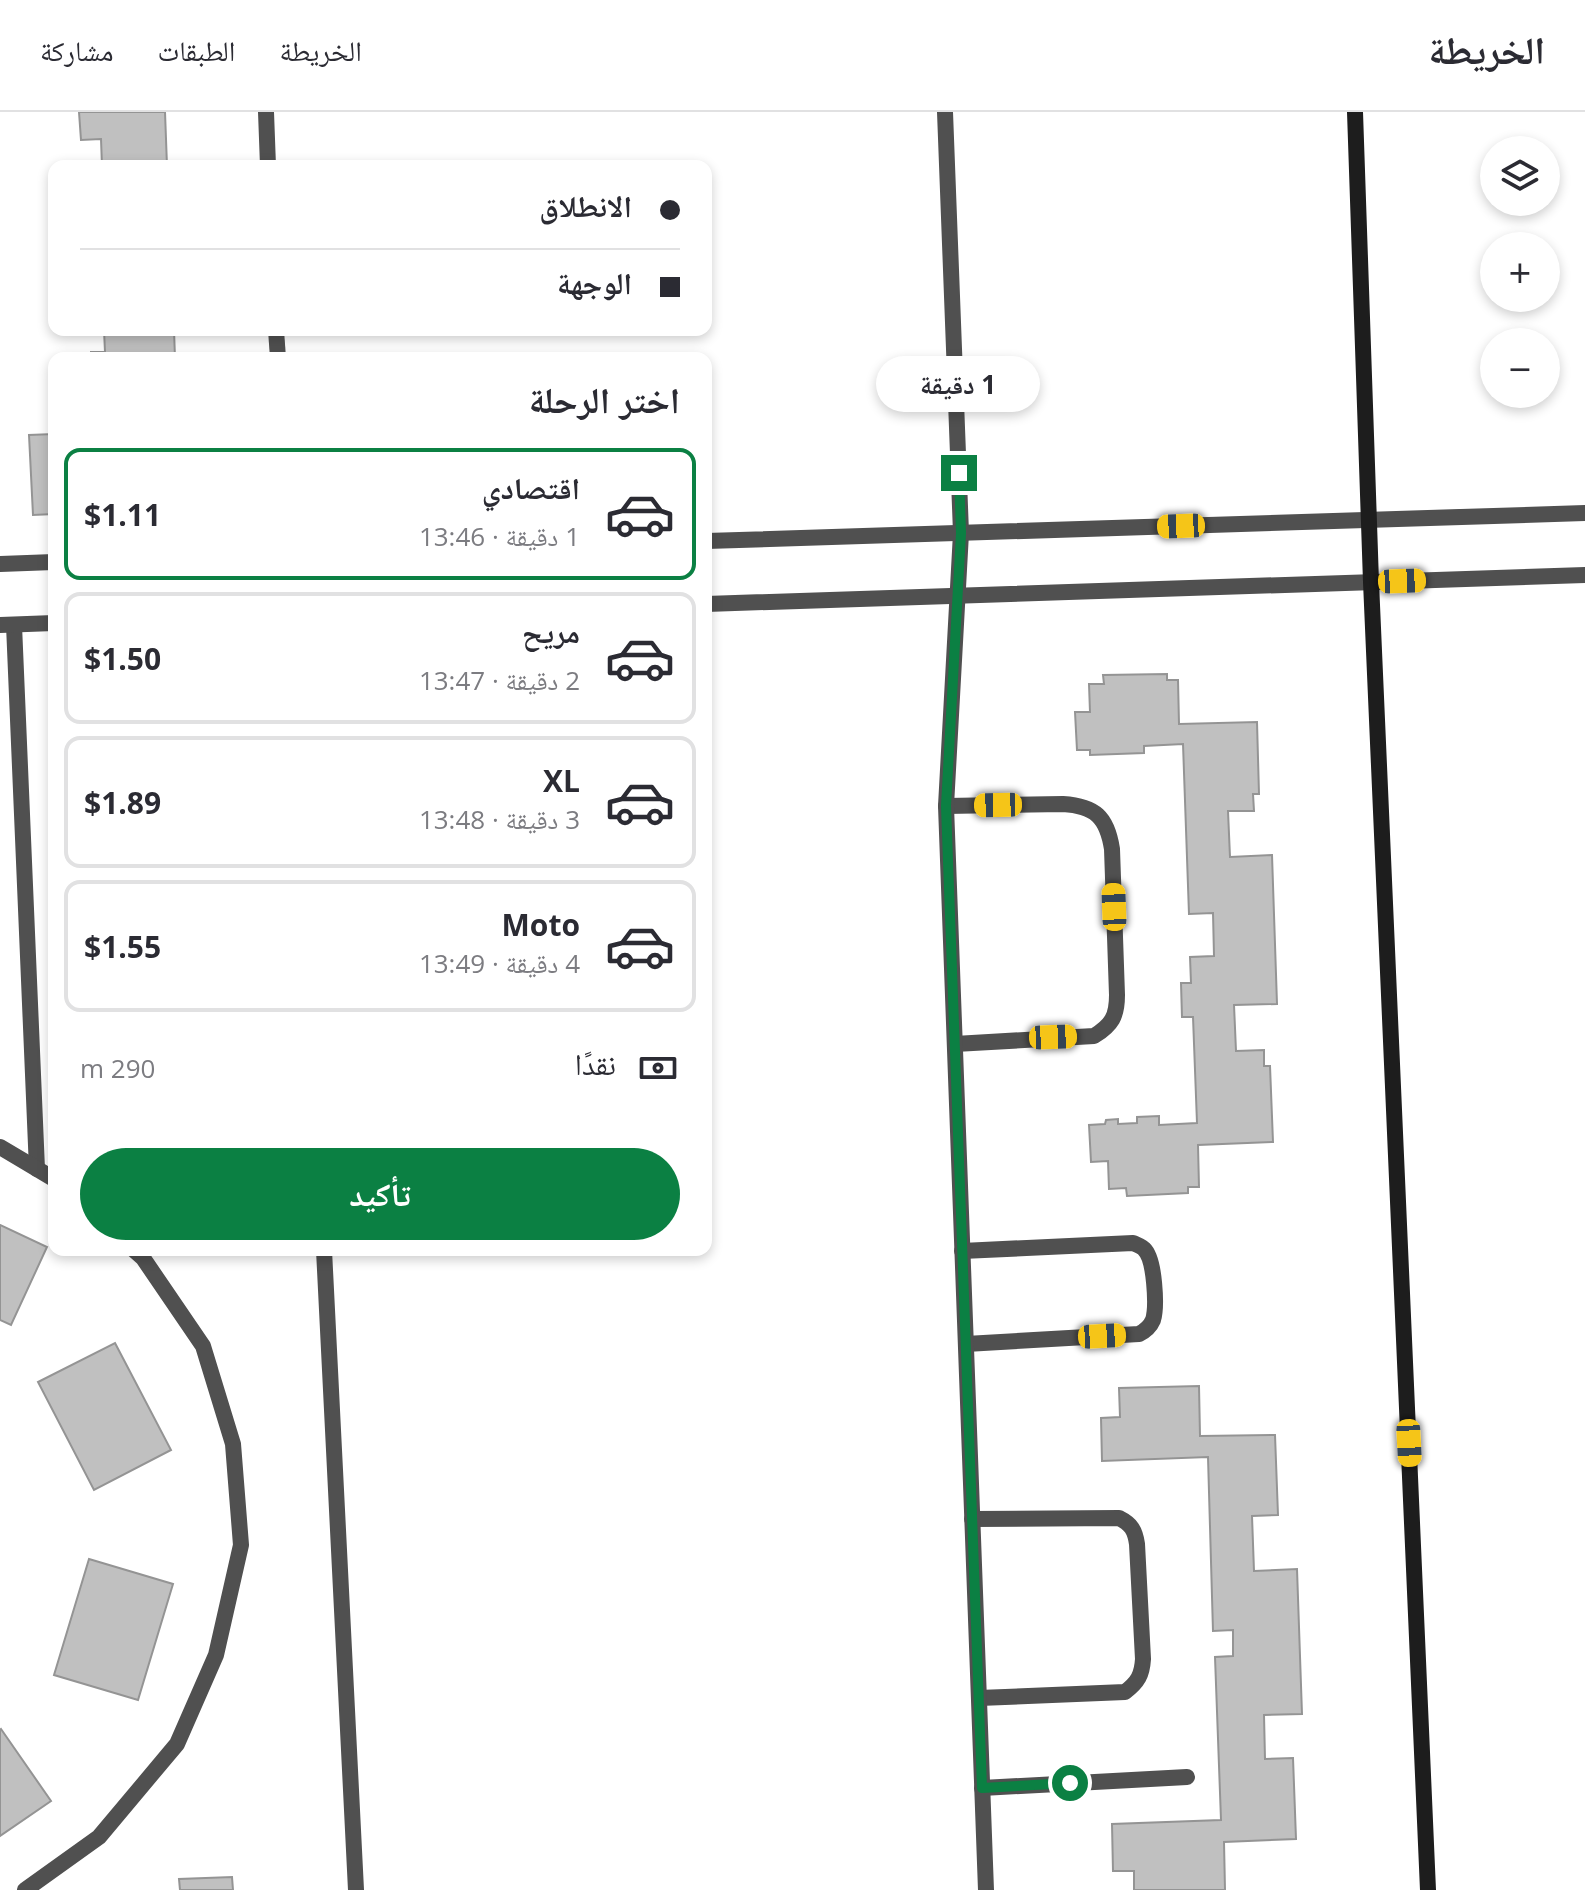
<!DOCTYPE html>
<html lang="ar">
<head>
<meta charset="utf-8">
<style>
	:root { --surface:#fff; --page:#f2f2f3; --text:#2b2b33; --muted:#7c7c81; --line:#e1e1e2; --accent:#0b8043 }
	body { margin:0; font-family:"Open Sans","Noto Naskh Arabic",sans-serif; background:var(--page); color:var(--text); direction:rtl; height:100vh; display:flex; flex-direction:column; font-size:30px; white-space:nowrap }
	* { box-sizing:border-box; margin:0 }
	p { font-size:26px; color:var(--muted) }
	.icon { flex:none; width:44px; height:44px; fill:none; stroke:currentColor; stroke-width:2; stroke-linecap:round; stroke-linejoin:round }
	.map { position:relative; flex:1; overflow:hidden; direction:ltr }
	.side { position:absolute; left:48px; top:240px; width:664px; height:904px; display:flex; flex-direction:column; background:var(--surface); border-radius:16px; box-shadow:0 4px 12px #0003; direction:rtl }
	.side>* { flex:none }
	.hud { position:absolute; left:48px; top:48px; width:664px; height:176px; border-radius:16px; box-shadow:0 4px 12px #0003; direction:rtl; display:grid; align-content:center; height:176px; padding:0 32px; background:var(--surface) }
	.tools { position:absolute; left:1480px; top:24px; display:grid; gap:16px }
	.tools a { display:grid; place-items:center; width:80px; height:80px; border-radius:50%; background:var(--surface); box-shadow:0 4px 12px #0003; font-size:40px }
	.end { position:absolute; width:36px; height:36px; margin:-18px; border:10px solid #0b8043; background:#fff; box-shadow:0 0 0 4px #fff }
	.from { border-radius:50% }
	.bubble { position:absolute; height:56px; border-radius:28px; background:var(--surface); box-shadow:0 4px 12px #0003; font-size:26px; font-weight:700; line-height:56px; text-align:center; direction:rtl }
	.car { position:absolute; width:24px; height:48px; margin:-24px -12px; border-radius:10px; box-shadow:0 0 6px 2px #0007; background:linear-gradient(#f5c518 24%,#345 0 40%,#f5c518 0 76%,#345 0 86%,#f5c518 0) }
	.hud b { display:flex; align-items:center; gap:28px; height:76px; font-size:30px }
	.hud b+b { border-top:2px solid var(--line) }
	.hud i { width:20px; height:20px; background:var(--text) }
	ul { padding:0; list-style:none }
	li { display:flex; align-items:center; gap:24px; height:132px; margin:0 16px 12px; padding:0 16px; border:4px solid var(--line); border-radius:16px }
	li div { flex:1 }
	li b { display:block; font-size:30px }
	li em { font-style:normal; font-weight:700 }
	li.active { border-color:var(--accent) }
	li>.icon { width:72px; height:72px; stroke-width:1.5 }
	h2 { padding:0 32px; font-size:36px; line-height:96px }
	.pay { display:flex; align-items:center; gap:20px; height:88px; padding:0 32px; font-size:30px }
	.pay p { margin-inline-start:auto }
	.cta { display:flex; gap:16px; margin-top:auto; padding:16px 32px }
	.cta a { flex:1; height:92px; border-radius:48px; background:var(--accent); color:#fff; font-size:32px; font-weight:700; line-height:92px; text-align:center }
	header { display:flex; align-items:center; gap:48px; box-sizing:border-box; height:112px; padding:0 40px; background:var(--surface); border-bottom:2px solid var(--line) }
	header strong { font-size:38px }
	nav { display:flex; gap:44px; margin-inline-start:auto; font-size:28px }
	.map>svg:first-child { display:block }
	.building { fill:#c0c0c0; stroke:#949494; stroke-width:2 }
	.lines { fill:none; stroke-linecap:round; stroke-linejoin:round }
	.lane { stroke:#505050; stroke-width:16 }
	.street { stroke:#505050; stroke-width:16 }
	.secondary { stroke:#1d1d1d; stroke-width:16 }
	.route { stroke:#0b8043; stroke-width:10 }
</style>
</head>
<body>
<header>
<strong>الخريطة</strong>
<nav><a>الخريطة</a><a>الطبقات</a><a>مشاركة</a></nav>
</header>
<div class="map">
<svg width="1585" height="1778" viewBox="0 0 1585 1778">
	<rect width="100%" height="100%" fill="#fff"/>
	<g class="building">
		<path d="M79 0H165L167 54H102L101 27 81 28Z"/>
		<path d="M104 218H174L175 246H91V240H105Z"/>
		<path d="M54 322V402L33 403 29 323Z"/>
		<path d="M1167 562V568H1178L1179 612 1257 610 1259 682H1253L1254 699H1228L1230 745 1272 743 1277 892 1234 893 1236 939 1264 938V954H1270L1273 1030 1198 1033 1199 1075H1188V1081L1127 1084 1126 1076 1109 1077 1108 1049 1091 1050 1089 1013 1105 1012 1106 1008 1118 1007V1012L1137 1011V1005L1159 1004V1013L1197 1011 1193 905H1182L1181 871H1191L1190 845 1214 844 1213 801 1189 802 1183 632 1144 634V641L1090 643V638H1077L1075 600H1090L1089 572H1104L1103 563Z"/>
		<path d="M0 1113 47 1135 11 1213 0 1208Z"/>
		<path d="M115 1231 171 1338 94 1378 38 1270Z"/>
		<path d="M1199 1274 1200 1324 1275 1323 1278 1403 1252 1404 1254 1459 1297 1457 1302 1602 1264 1603 1265 1647 1293 1646 1296 1727 1224 1730 1225 1778H1134V1759H1113L1112 1712 1221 1708 1215 1545 1233 1544V1518L1213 1519 1208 1345 1102 1349 1101 1306 1120 1305 1119 1276Z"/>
		<path d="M89 1447 173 1472 138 1588 54 1563Z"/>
		<path d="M1 1617 51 1689 0 1724V1618Z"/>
		<path d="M232 1765 233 1778H180L179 1767Z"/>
	</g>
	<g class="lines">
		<g class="lane">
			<path d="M14 513 37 1057"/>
			<path d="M946 694 1063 692C1095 694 1107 705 1112 737L1117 883C1117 904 1112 913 1094 924L955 932"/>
			<path d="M962 1139 1133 1131C1135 1132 1143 1135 1144 1137 1155 1147 1157 1195 1153 1208 1150 1215 1145 1219 1139 1222L966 1232"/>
			<path d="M972 1407 1119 1406C1131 1412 1135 1418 1137 1432L1143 1547C1142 1563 1138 1570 1125 1580L979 1586"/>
			<path d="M982 1676 1187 1665"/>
		</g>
		<g class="street">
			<path d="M266 0 268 54"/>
			<path d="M945 0 961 421 946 694 986 1778"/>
			<path d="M276 218 278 246"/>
			<path d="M706 429 1585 401"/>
			<path d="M0 452 54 450"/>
			<path d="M706 492 1585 463"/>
			<path d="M0 513 54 511"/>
			<path d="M0 1035 54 1067"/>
			<path d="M324 1138 356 1778"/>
			<path d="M25 1778 99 1725 177 1632 216 1543 241 1433 233 1332 203 1234 143 1146 134 1138"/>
		</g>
		<path class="secondary" d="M1355 0 1371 470 1428 1778"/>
	</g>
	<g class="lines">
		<path class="route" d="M959 361 961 421 946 694 982 1676 1070 1671"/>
	</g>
</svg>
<div class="tools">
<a><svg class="icon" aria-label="layers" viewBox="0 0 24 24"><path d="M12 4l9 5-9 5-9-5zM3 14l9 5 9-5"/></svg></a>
<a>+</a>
<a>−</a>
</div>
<i class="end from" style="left:1070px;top:1671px"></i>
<i class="end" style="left:959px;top:361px"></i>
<div class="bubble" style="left:876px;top:244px;width:164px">1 دقيقة</div>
<i class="car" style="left:1181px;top:414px;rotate:268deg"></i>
<i class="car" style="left:1402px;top:469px;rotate:88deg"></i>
<i class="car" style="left:998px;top:693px;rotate:269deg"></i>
<i class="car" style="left:1114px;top:795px;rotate:358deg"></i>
<i class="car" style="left:1053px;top:925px;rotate:88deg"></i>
<i class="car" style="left:1102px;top:1224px;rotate:87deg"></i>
<i class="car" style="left:1409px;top:1331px;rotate:177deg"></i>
<div class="hud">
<b><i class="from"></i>الانطلاق</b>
<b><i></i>الوجهة</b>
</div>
<section class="side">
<h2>اختر الرحلة</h2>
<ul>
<li class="active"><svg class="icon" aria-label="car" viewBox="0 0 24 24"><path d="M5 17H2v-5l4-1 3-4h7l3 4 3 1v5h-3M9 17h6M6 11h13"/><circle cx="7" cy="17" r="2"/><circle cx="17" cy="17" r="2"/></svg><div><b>اقتصادي</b><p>1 دقيقة · 13:46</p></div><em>$1.11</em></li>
<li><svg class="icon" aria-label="car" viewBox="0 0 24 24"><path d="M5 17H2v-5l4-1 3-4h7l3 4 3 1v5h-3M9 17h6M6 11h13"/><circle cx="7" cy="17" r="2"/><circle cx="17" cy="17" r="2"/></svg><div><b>مريح</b><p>2 دقيقة · 13:47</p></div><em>$1.50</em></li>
<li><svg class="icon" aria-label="car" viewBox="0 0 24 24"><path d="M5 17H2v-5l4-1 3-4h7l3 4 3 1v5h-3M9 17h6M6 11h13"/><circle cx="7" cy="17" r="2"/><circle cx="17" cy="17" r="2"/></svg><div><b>XL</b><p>3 دقيقة · 13:48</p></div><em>$1.89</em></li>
<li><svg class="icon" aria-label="car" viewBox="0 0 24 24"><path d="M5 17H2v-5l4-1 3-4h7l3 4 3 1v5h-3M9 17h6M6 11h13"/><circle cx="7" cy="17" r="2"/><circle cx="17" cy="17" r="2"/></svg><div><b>Moto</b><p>4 دقيقة · 13:49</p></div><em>$1.55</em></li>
</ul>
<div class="pay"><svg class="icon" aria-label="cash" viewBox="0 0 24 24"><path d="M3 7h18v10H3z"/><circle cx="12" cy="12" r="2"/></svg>نقدًا<p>290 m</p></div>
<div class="cta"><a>تأكيد</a></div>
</section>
</div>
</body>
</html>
